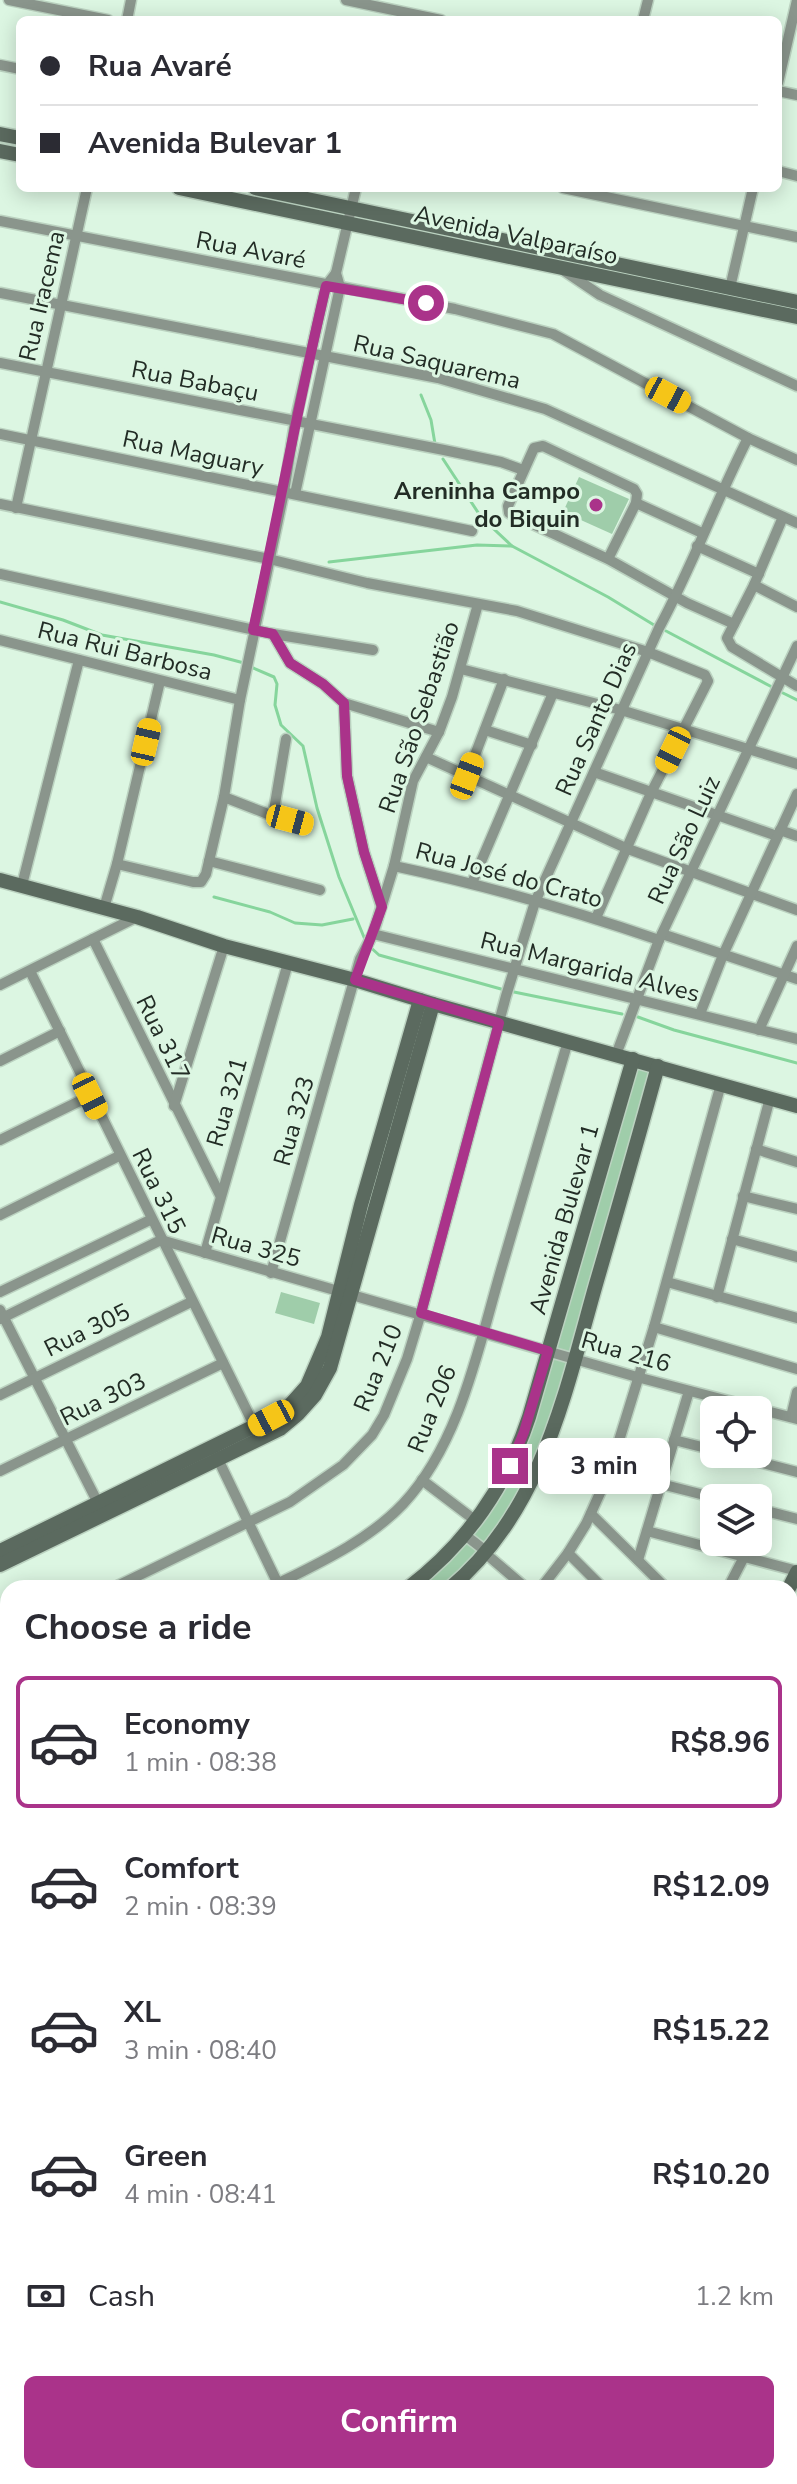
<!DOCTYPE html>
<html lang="en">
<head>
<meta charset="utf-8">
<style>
	:root { --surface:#fff; --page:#f2f2f3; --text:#2b2b33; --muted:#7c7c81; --line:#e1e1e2; --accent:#aa338a }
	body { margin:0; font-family:"Nunito Sans",sans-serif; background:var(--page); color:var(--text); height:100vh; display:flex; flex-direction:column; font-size:30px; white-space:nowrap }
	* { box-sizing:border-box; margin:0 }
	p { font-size:26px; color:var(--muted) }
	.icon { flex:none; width:44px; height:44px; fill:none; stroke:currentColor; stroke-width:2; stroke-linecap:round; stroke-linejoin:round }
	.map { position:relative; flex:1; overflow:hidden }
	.panel { position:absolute; left:0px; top:1580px; width:798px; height:904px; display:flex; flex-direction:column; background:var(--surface); border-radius:24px 24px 0 0; box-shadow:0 4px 20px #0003 }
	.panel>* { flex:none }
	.banner { position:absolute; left:16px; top:16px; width:766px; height:176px; border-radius:12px; box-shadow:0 4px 20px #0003; display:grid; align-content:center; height:176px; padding:0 24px; background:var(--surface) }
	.tools { position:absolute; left:700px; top:1396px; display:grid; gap:16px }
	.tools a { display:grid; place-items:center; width:72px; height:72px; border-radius:12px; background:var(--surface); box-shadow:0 4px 20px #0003; font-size:40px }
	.end { position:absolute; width:36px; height:36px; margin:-18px; border:10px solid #aa338a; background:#fff; box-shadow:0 0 0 4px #fff }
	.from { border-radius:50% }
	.bubble { position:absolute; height:56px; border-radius:12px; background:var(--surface); box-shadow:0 4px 20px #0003; font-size:26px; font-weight:700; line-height:56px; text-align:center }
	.car { position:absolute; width:24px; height:48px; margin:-24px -12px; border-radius:10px; box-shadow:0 0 6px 2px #0007; background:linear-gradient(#f5c518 24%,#345 0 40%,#f5c518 0 76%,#345 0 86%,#f5c518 0) }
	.banner b { display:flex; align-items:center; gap:28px; height:76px; font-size:30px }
	.banner b+b { border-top:2px solid var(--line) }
	.banner i { width:20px; height:20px; background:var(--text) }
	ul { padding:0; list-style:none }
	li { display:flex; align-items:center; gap:24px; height:132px; margin:0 16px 12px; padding:0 8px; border:4px solid transparent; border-radius:12px }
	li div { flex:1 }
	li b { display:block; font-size:30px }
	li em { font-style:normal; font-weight:700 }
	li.on { border-color:var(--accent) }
	li>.icon { width:72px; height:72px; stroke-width:1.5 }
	h2 { padding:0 24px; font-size:36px; line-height:96px }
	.pay { display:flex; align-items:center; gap:20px; height:88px; padding:0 24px; font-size:30px }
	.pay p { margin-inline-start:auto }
	.primary-button { display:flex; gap:16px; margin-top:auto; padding:16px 24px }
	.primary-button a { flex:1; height:92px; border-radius:12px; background:var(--accent); color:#fff; font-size:32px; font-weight:700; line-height:92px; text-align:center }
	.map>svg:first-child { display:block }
	.green { fill:#9fcdaa }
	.water { fill:#86d59c }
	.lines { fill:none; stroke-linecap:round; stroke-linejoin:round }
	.stream { stroke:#86d59c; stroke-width:3 }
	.street-casing { stroke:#bbd2c0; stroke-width:13 }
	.secondary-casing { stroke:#bbd2c0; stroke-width:17 }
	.primary-casing { stroke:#bbd2c0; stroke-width:19 }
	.street { stroke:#8a958c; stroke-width:10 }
	.secondary { stroke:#5b6a5f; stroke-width:14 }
	.primary { stroke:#3a4d3f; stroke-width:16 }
	.route { stroke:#aa338a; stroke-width:10 }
	.poi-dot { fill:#aa338a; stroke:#dcf6e2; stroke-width:3 }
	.labels { text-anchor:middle; stroke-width:6; stroke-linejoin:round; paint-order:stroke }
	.street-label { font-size:24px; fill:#222c25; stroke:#dcf6e2 }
	.poi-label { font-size:24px; font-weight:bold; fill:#222c25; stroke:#dcf6e2; text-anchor:end }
</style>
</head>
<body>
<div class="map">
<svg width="797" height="2484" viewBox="0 0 797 2484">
	<rect width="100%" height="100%" fill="#dcf6e2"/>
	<g class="green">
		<path d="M579 477 629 499 612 534 563 512Z"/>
		<path d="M634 1066 652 1072 571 1352 554 1347Z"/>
		<path d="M281 1292 320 1303 314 1324 275 1313Z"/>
		<path d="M550 1358 569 1363 534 1468 486 1545 472 1534Z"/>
		<path d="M466 1541 479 1553 444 1588H414Z"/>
	</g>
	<path class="water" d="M23 2476H268L264 2484H23Z"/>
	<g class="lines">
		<g class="stream">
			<path d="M421 395 431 420 435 444"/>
			<path d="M443 459 481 517 512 546 608 597 654 625"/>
			<path d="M329 562 477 545 512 546"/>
			<path d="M0 602 63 620 102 635 214 655 244 663"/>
			<path d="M666 631 772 687"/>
			<path d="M251 667 274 677 277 684 275 705 281 725 303 746 317 808 339 877 366 942"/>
			<path d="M783 693 797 700"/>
			<path d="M214 897 270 912 295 923 322 925 353 919"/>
			<path d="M369 946 379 955 501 989"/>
			<path d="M514 992 622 1014"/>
			<path d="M638 1017 674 1030 797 1063"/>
			<path d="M264 2476 268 2478 276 2476"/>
			<path d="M712 2476 717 2484"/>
		</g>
		<defs>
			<g id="street">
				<path d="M9 0 108 20"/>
				<path d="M346 0 441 20"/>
				<path d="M127 20 131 0"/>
				<path d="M643 20 648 0"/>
				<path d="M0 65 20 69"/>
				<path d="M778 83 797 0"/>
				<path d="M778 91 797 95"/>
				<path d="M778 171 797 176"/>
				<path d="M563 188 797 237"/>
				<path d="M0 221 455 309 553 334 748 438 797 460"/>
				<path d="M563 270 600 295 797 386"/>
				<path d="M730 288 753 188"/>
				<path d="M0 293 438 378 545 409 797 523"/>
				<path d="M0 363 444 450 501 462 523 470"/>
				<path d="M0 434 472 531"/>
				<path d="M295 494 340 287 336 273 356 188"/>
				<path d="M636 503 702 533"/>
				<path d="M0 504 269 559 367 583 517 611 648 652 705 675 708 681 651 793 596 918"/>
				<path d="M16 508 87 188"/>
				<path d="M783 517 754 585 727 638 732 647 797 686"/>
				<path d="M697 546 759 574"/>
				<path d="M608 559 636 503 637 494 634 489 543 446 534 448 508 506 509 513 608 559 687 603 734 624"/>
				<path d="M0 574 273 634 373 650"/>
				<path d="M754 585 797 607"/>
				<path d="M273 634 290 663 323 684 344 703 347 776 364 852 381 905"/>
				<path d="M0 640 240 700"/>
				<path d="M461 669 621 710 797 764"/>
				<path d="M344 703 439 732"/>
				<path d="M485 730 532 745"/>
				<path d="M426 757 628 849 797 910"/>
				<path d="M594 772 777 836"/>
				<path d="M467 776 504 679"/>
				<path d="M224 797 273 816 306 824"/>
				<path d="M273 816 286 739"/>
				<path d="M780 830 797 836"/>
				<path d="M209 861 320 890"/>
				<path d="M117 864 193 882H201L206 874 224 797 240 700 284 492 295 422 326 286 336 273"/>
				<path d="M394 866C484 885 572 910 659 940"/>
				<path d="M472 883 553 693"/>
				<path d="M22 885 79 660"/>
				<path d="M104 908 117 864 160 681"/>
				<path d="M373 934 797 1039"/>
				<path d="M662 934 797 979"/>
				<path d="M93 939 220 1195"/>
				<path d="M30 971 255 1427"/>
				<path d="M0 985 137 917"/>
				<path d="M700 1014 723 955 797 794"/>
				<path d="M759 1030 797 946"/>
				<path d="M616 1055 659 940 797 646"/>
				<path d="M0 1061 60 1031"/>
				<path d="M174 1106 224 946"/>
				<path d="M0 1140 90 1096"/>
				<path d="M756 1149 797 1162"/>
				<path d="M743 1196 797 1209"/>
				<path d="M0 1215 119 1156"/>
				<path d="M732 1239 797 1257"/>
				<path d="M205 1253 288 963"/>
				<path d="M271 1273 360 959 373 934 394 866 413 781 439 732 452 697 478 604"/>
				<path d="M667 1282 797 1318"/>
				<path d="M0 1292 150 1220"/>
				<path d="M717 1297 770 1098"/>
				<path d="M0 1310 98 1503"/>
				<path d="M0 1319 161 1240 637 1377 797 1419"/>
				<path d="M654 1327 797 1369"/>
				<path d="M0 1395 191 1302"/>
				<path d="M791 1417 797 1392"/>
				<path d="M674 1440 714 1450"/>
				<path d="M215 1453 279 1586"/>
				<path d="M728 1454 797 1472"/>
				<path d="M0 1471 223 1363"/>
				<path d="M422 1480 476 1521"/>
				<path d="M661 1484 716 1498"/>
				<path d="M758 1509 797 1519"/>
				<path d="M591 1514 666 1588"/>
				<path d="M647 1531 797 1571"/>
				<path d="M465 1535 487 1552"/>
				<path d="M485 1553 526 1588"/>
				<path d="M568 1553 603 1588"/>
				<path d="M638 1560 689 1391"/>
				<path d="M113 1588 290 1502 343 1465 372 1435 384 1415 407 1359 421 1313 506 996 535 902 659 628C692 567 716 501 748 438"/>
				<path d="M269 1588C315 1565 367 1542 403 1504 460 1443 478 1349 501 1270 523 1194 546 1118 568 1041"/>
				<path d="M541 1588 568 1553 586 1524 609 1473 654 1327 721 1084"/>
				<path d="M728 1588 744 1557"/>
				<path d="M0 1644 8 1640"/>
				<path d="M790 1746 797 1747"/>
				<path d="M790 1813 797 1817"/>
				<path d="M790 1879 797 1874"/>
				<path d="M0 1899 8 1895"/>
				<path d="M0 1976 8 1972"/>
				<path d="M790 2035 797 2050"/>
				<path d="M0 2052 8 2048"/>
				<path d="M790 2060 797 2056"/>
				<path d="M0 2224 8 2247"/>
				<path d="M790 2273 797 2283"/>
				<path d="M0 2280 8 2278"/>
				<path d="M790 2314 797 2308"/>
				<path d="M790 2384 797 2382"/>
				<path d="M0 2396 8 2395"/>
				<path d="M0 2443 8 2440"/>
				<path d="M592 2476 598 2484"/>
			</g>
			<g id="secondary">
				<path d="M0 134 20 138"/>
				<path d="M0 151 20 155"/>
				<path d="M179 188 797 317"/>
				<path d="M255 188 797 302"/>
				<path d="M0 880 137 917 224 946 355 980 433 1004 797 1106"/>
				<path d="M0 1551 271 1418 290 1405 307 1386 328 1337 361 1205 420 1000"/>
				<path d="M0 1565 280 1429 298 1414 315 1395 330 1368 433 1004"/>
				<path d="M408 1588C466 1544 506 1487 529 1417L633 1059"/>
				<path d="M450 1588C542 1511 565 1393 596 1284 617 1212 638 1139 658 1066"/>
				<path d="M789 1588 797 1572"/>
				<path d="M0 1706 8 1722"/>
				<path d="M0 1744 8 1760"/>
				<path d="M0 1795 8 1791"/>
				<path d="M0 1824 8 1820"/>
				<path d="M0 2133 8 2129"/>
				<path d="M0 2335 8 2334"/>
				<path d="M356 2476 360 2484"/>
				<path d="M375 2476 379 2484"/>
			</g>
			<g id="primary">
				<path d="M790 2124 797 2119"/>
				<path d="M790 2151 797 2146"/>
				<path d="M303 2484 312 2476"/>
				<path d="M337 2484 346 2476"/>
				<path d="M386 2484V2476"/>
			</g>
		</defs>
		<use href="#street" class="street-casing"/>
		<use href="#secondary" class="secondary-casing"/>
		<use href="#primary" class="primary-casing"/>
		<use href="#street" class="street"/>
		<use href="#secondary" class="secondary"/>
		<use href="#primary" class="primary"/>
	</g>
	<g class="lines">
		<path class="route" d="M426 303 326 286C299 400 278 515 253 630L273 634 290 663 323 684 344 703 347 776 364 852 382 907 355 980 499 1023 421 1313 548 1351 524 1432 510 1466"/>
	</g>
	<circle class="poi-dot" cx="596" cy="505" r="8"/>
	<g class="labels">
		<g class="street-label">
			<text transform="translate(516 235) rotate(12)" y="8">Avenida Valparaíso</text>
			<text transform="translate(251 250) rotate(11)" y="8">Rua Avaré</text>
			<text transform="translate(42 296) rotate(-77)" y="8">Rua Iracema</text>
			<text transform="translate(437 362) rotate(13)" y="8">Rua Saquarema</text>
			<text transform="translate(195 381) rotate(11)" y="8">Rua Babaçu</text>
			<text transform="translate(193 453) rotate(12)" y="8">Rua Maguary</text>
			<text transform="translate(125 651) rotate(14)" y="8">Rua Rui Barbosa</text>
			<text transform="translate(419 717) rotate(-71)" y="8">Rua São Sebastião</text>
			<text transform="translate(596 719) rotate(-66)" y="8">Rua Santo Dias</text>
			<text transform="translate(684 840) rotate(-65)" y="8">Rua São Luiz</text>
			<text transform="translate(509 875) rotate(15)" y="8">Rua José do Crato</text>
			<text transform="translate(590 967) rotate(14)" y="8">Rua Margarida Alves</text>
			<text transform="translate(163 1038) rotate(64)" y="8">Rua 317</text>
			<text transform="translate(227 1102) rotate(-74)" y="8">Rua 321</text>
			<text transform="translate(294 1121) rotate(-74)" y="8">Rua 323</text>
			<text transform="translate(159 1191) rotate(64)" y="8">Rua 315</text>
			<text transform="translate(564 1219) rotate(-74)" y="8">Avenida Bulevar 1</text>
			<text transform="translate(256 1247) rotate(16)" y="8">Rua 325</text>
			<text transform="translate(87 1330) rotate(-26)" y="8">Rua 305</text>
			<text transform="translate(626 1352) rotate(16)" y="8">Rua 216</text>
			<text transform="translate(378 1368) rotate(-68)" y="8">Rua 210</text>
			<text transform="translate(103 1399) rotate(-26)" y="8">Rua 303</text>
			<text transform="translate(432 1409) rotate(-68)" y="8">Rua 206</text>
		</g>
		<g class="poi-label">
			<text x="580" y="499">Areninha Campo<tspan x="580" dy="28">do Biquin</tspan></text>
		</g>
	</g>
</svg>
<div class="tools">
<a><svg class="icon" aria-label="locate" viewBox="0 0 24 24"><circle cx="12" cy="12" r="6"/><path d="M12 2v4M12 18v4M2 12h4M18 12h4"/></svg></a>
<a><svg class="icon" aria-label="layers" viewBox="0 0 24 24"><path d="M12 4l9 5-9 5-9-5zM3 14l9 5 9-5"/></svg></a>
</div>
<i class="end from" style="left:426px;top:303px"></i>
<i class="end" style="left:510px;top:1466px"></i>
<div class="bubble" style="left:538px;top:1438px;width:132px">3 min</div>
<i class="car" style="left:668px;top:395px;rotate:118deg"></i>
<i class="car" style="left:146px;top:742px;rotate:13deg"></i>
<i class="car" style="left:673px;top:750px;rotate:206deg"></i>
<i class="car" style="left:467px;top:776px;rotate:21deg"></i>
<i class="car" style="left:290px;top:820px;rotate:105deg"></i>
<i class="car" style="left:90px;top:1096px;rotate:154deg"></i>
<i class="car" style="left:271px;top:1418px;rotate:242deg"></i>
<div class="banner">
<b><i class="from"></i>Rua Avaré</b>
<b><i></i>Avenida Bulevar 1</b>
</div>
<section class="panel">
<h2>Choose a ride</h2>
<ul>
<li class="on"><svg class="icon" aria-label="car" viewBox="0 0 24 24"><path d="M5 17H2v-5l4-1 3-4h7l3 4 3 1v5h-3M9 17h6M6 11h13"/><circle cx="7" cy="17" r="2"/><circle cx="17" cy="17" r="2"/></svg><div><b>Economy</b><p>1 min · 08:38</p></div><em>R$8.96</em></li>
<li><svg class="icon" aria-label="car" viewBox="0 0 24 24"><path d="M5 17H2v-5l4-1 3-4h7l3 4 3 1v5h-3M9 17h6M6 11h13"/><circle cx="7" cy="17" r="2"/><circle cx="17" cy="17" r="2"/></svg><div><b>Comfort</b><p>2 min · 08:39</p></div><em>R$12.09</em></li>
<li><svg class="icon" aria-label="car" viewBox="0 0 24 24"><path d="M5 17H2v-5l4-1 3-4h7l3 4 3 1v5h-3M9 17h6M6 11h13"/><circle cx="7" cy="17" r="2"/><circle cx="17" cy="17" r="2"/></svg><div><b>XL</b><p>3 min · 08:40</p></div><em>R$15.22</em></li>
<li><svg class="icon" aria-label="car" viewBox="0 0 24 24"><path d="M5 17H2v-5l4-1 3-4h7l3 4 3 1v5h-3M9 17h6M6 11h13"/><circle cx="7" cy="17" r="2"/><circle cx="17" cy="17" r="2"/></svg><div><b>Green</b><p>4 min · 08:41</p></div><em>R$10.20</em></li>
</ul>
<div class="pay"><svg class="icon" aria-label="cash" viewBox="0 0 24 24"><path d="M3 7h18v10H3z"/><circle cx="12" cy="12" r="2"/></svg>Cash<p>1.2 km</p></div>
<div class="primary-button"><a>Confirm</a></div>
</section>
</div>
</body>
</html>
